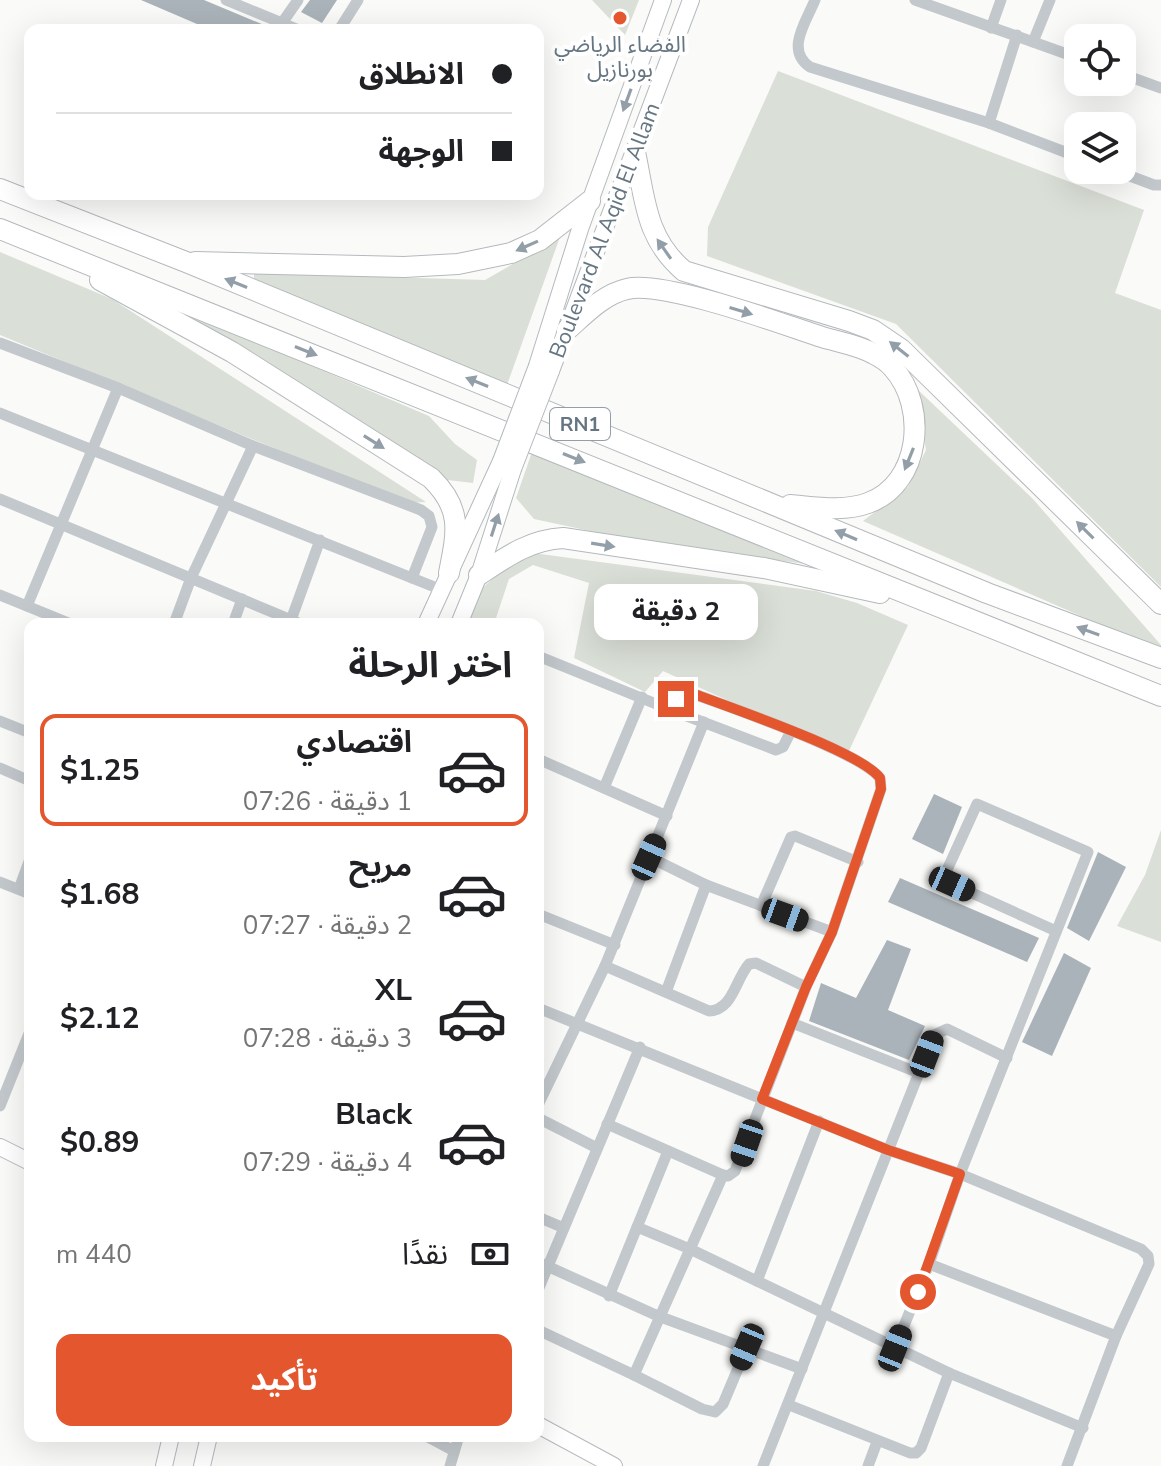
<!DOCTYPE html>
<html lang="ar">
<head>
<meta charset="utf-8">
<style>
	:root { --surface:#fff; --page:#f6f6f6; --text:#202124; --muted:#757577; --line:#e0e0e0; --accent:#e4572e }
	body { margin:0; font-family:"Nunito Sans","Noto Sans Arabic",sans-serif; background:var(--page); color:var(--text); direction:rtl; height:100vh; display:flex; flex-direction:column; font-size:30px; white-space:nowrap }
	* { box-sizing:border-box; margin:0 }
	p { font-size:26px; color:var(--muted) }
	.icon { flex:none; width:44px; height:44px; fill:none; stroke:currentColor; stroke-width:2; stroke-linecap:round; stroke-linejoin:round }
	.map { position:relative; flex:1; overflow:hidden; direction:ltr }
	.details { position:absolute; left:24px; top:618px; width:520px; height:824px; display:flex; flex-direction:column; background:var(--surface); border-radius:16px; box-shadow:0 8px 32px #0002; direction:rtl }
	.details>* { flex:none }
	.banner { position:absolute; left:24px; top:24px; width:520px; height:176px; border-radius:16px; box-shadow:0 8px 32px #0002; direction:rtl; display:grid; align-content:center; height:176px; padding:0 32px; background:var(--surface) }
	.fabs { position:absolute; left:1064px; top:24px; display:grid; gap:16px }
	.fabs a { display:grid; place-items:center; width:72px; height:72px; border-radius:16px; background:var(--surface); box-shadow:0 8px 32px #0002; font-size:40px }
	.end { position:absolute; width:36px; height:36px; margin:-18px; border:10px solid #e4572e; background:#fff; box-shadow:0 0 0 4px #fff }
	.from { border-radius:50% }
	.bubble { position:absolute; height:56px; border-radius:16px; background:var(--surface); box-shadow:0 8px 32px #0002; font-size:26px; font-weight:700; line-height:56px; text-align:center; direction:rtl }
	.car { position:absolute; width:24px; height:48px; margin:-24px -12px; border-radius:10px; box-shadow:0 0 6px 2px #0007; background:linear-gradient(#222 24%,#8ab4d8 0 40%,#222 0 76%,#8ab4d8 0 86%,#222 0) }
	.banner b { display:flex; align-items:center; gap:28px; height:76px; font-size:30px }
	.banner b+b { border-top:2px solid var(--line) }
	.banner i { width:20px; height:20px; background:var(--text) }
	ul { padding:0; list-style:none }
	li { display:flex; align-items:center; gap:24px; height:112px; margin:0 16px 12px; padding:0 16px; border:4px solid transparent; border-radius:16px }
	li div { flex:1 }
	li b { display:block; font-size:30px }
	li em { font-style:normal; font-weight:700 }
	li.current { border-color:var(--accent) }
	li>.icon { width:72px; height:72px; stroke-width:1.5 }
	h2 { padding:0 32px; font-size:36px; line-height:96px }
	.pay { display:flex; align-items:center; gap:20px; height:88px; padding:0 32px; font-size:30px }
	.pay p { margin-inline-start:auto }
	.cta { display:flex; gap:16px; margin-top:auto; padding:16px 32px }
	.cta a { flex:1; height:92px; border-radius:16px; background:var(--accent); color:#fff; font-size:32px; font-weight:700; line-height:92px; text-align:center }
	.map>svg:first-child { display:block }
	.green { fill:#dadfd7 }
	.building { fill:#aab3b9 }
	.lines { fill:none; stroke-linecap:round; stroke-linejoin:round }
	.secondary-casing { stroke:#b3babf; stroke-width:18 }
	.highway-casing { stroke:#b4b9bd; stroke-width:22 }
	.street { stroke:#c3c8cc; stroke-width:11 }
	.secondary { stroke:#fff; stroke-width:16 }
	.highway { stroke:#fff; stroke-width:20 }
	.secondary-bridge-casing { stroke:#b3babf; stroke-width:18; stroke-linecap:butt }
	.secondary-bridge { stroke:#fff; stroke-width:16 }
	.oneway { fill:#939fa8 }
	.route { stroke:#e4572e; stroke-width:10 }
	.poi-dot { fill:#e4572e; stroke:#fff; stroke-width:3 }
	.labels { text-anchor:middle; stroke-width:8; stroke-linejoin:round; paint-order:stroke }
	.shield { fill:#fff; stroke:#939fa8; stroke-width:2 }
	.shield-label { font-size:20px; font-weight:bold; fill:#657683 }
	.poi-label { font-size:22px; fill:#657683; stroke:#fff }
	.street-label { font-size:22px; fill:#657683; stroke:#fff }
</style>
</head>
<body>
<div class="map">
<svg width="1161" height="1466" viewBox="0 0 1161 1466">
	<rect width="100%" height="100%" fill="#fafaf8"/>
	<g class="green">
		<path d="M592 0H639L625 35Z"/>
		<path d="M778 71 1144 210 1115 293 1161 310V587L896 324 707 256 708 227Z"/>
		<path d="M560 237 507 385 254 281V273L485 280Z"/>
		<path d="M0 252 112 299 426 502 407 503 0 335Z"/>
		<path d="M181 310 429 416 455 444 477 460 473 483 439 479Z"/>
		<path d="M917 389 1032 498 1161 645V651L863 521 908 487 926 450Z"/>
		<path d="M532 452 805 564 623 538 534 519 516 498Z"/>
		<path d="M533 553 816 591 857 603 908 625 847 755 663 671 645 692 574 658 589 583 533 565 509 579 494 624H479L467 619 478 592 511 562Z"/>
		<path d="M1161 830V942L1117 926 1145 875Z"/>
	</g>
	<g class="building">
		<path d="M141 0H204L276 30H211Z"/>
		<path d="M310 0H337L322 23 301 12Z"/>
		<path d="M934 794 962 807 943 854 912 839Z"/>
		<path d="M1098 852 1126 867 1089 941 1067 928Z"/>
		<path d="M900 878 1039 938 1027 962 888 902Z"/>
		<path d="M887 940 911 949 888 1010 925 1026 909 1060 809 1021 821 983 856 998Z"/>
		<path d="M1064 953 1091 968 1052 1056 1022 1042Z"/>
	</g>
	<g class="lines">
		<defs>
			<g id="secondary">
				<path d="M537 366 580 229 663 0"/>
				<path d="M551 371 691 0"/>
				<path d="M426 624 501 461"/>
				<path d="M459 624 479 575 513 469"/>
				<path d="M0 1147 30 1162"/>
				<path d="M538 1425 614 1466"/>
				<path d="M164 1466 171 1436"/>
				<path d="M202 1466 209 1436"/>
			</g>
			<g id="highway">
				<path d="M635 152C645 198 645 238 684 271L849 321 873 330 901 349 1161 604"/>
				<path d="M0 189 186 262 987 593 1161 658"/>
				<path d="M0 229 1161 696"/>
				<path d="M195 262 404 267 458 264 511 253 540 240 590 201"/>
				<path d="M100 280 232 352 431 478C463 509 457 532 449 573"/>
				<path d="M567 330C585 314 604 294 627 289 663 280 782 324 822 337 838 342 859 345 874 354 880 357 889 363 893 368 928 407 921 484 868 503 844 512 815 507 790 505"/>
				<path d="M479 575C506 557 529 540 563 538L764 568 880 593"/>
			</g>
		</defs>
		<use href="#secondary" class="secondary-casing"/>
		<use href="#highway" class="highway-casing"/>
		<g class="street">
			<path d="M226 0 299 30"/>
			<path d="M815 0C806 22 785 50 810 67L989 123 1078 157"/>
			<path d="M915 0 1078 58"/>
			<path d="M282 23 298 0"/>
			<path d="M991 28 1001 0"/>
			<path d="M339 30 358 0"/>
			<path d="M1033 42 1050 0"/>
			<path d="M1122 74 1161 88"/>
			<path d="M989 123 1017 35"/>
			<path d="M1114 170 1154 185H1161"/>
			<path d="M0 343 118 388 253 446 191 578 174 624"/>
			<path d="M0 413 442 590"/>
			<path d="M253 446 421 510 429 516 432 527 412 578"/>
			<path d="M0 499 301 624"/>
			<path d="M0 595 71 624"/>
			<path d="M27 606 118 388"/>
			<path d="M291 620 320 540"/>
			<path d="M233 624 242 599"/>
			<path d="M538 656 666 708 682 695H697C734 709 860 752 880 778L881 789 832 932 806 987 735 1171 728 1176 723 1175 607 1124"/>
			<path d="M666 708 776 750 783 747 791 731"/>
			<path d="M0 721 30 733"/>
			<path d="M538 759 667 816"/>
			<path d="M0 768 30 781"/>
			<path d="M604 788 642 697"/>
			<path d="M649 857 706 885 832 932"/>
			<path d="M0 882 30 894"/>
			<path d="M19 889 30 859"/>
			<path d="M761 906 791 837 795 836 858 862"/>
			<path d="M538 914 615 945"/>
			<path d="M605 966 709 1011C733 1010 735 980 749 964L756 963 806 987"/>
			<path d="M666 992 706 885"/>
			<path d="M538 1008 888 1150 960 1174 1141 1249 1148 1256 1149 1264 1116 1336 1067 1466"/>
			<path d="M792 1023 919 1073"/>
			<path d="M538 1105 605 966 704 722"/>
			<path d="M0 1106 30 1031"/>
			<path d="M538 1118 597 1148"/>
			<path d="M538 1217 564 1228"/>
			<path d="M637 1227 690 1249 949 1373 1083 1428"/>
			<path d="M538 1262 658 1316 802 1369"/>
			<path d="M929 1264 1116 1336"/>
			<path d="M757 1281 819 1121"/>
			<path d="M538 1290 640 1047"/>
			<path d="M609 1296 668 1151"/>
			<path d="M538 1330 634 1375 723 1175"/>
			<path d="M895 1348 929 1264 960 1174 1088 852 977 804 947 870V877L952 884 1056 931"/>
			<path d="M634 1375 702 1409 715 1412 723 1404 747 1347"/>
			<path d="M789 1405 910 1453H916L921 1448 949 1373"/>
			<path d="M426 1436 454 1451"/>
			<path d="M450 1466 459 1436"/>
			<path d="M763 1466 934 1035 947 1029 1007 1058"/>
			<path d="M868 1466 877 1442"/>
		</g>
		<use href="#secondary" class="secondary"/>
		<use href="#highway" class="highway"/>
		<defs>
			<g id="secondary-bridge">
				<path d="M501 461 537 366"/>
				<path d="M513 469 551 371"/>
			</g>
		</defs>
		<use href="#secondary-bridge" class="secondary-bridge-casing"/>
		<use href="#secondary-bridge" class="secondary-bridge"/>
	</g>
	<defs><path id="oneway-solid" d="M-6-.8H1V-3.2L6.5 0L1 3.2V.8H-6Z" transform="scale(2)"/></defs>
	<g class="oneway">
		<use href="#oneway-solid" transform="translate(627 100) rotate(110)"/>
		<use href="#oneway-solid" transform="translate(527 246) rotate(156)"/>
		<use href="#oneway-solid" transform="translate(664 249) rotate(-125)"/>
		<use href="#oneway-solid" transform="translate(236 283) rotate(-158)"/>
		<use href="#oneway-solid" transform="translate(741 311) rotate(17)"/>
		<use href="#oneway-solid" transform="translate(899 349) rotate(-142)"/>
		<use href="#oneway-solid" transform="translate(306 351) rotate(22)"/>
		<use href="#oneway-solid" transform="translate(477 382) rotate(-158)"/>
		<use href="#oneway-solid" transform="translate(374 442) rotate(32)"/>
		<use href="#oneway-solid" transform="translate(574 458) rotate(22)"/>
		<use href="#oneway-solid" transform="translate(909 459) rotate(112)"/>
		<use href="#oneway-solid" transform="translate(495 525) rotate(-72)"/>
		<use href="#oneway-solid" transform="translate(1085 530) rotate(-135)"/>
		<use href="#oneway-solid" transform="translate(846 535) rotate(-157)"/>
		<use href="#oneway-solid" transform="translate(603 545) rotate(9)"/>
		<use href="#oneway-solid" transform="translate(1088 631) rotate(-160)"/>
	</g>
	<g class="lines">
		<path class="route" d="M676 699 682 695H697C734 709 861 752 880 778L881 789 832 932 806 987 762 1099 888 1150 960 1174 918 1292"/>
	</g>
	<circle class="poi-dot" cx="620" cy="18" r="8"/>
	<g class="labels">
		<rect class="shield" x="550" y="408" width="60" height="32" rx="6"/>
		<g class="shield-label">
			<text x="580" y="431">RN1</text>
		</g>
		<g class="poi-label">
			<text x="620" y="52">الفضاء الرياضي<tspan x="620" dy="25">بورنازيل</tspan></text>
		</g>
		<g class="street-label">
			<text transform="translate(604 230) rotate(-69)" y="8">Boulevard Al Aqid El Allam</text>
		</g>
	</g>
</svg>
<div class="fabs">
<a><svg class="icon" aria-label="locate" viewBox="0 0 24 24"><circle cx="12" cy="12" r="6"/><path d="M12 2v4M12 18v4M2 12h4M18 12h4"/></svg></a>
<a><svg class="icon" aria-label="layers" viewBox="0 0 24 24"><path d="M12 4l9 5-9 5-9-5zM3 14l9 5 9-5"/></svg></a>
</div>
<i class="end from" style="left:918px;top:1292px"></i>
<i class="end" style="left:676px;top:699px"></i>
<div class="bubble" style="left:594px;top:584px;width:164px">2 دقيقة</div>
<i class="car" style="left:649px;top:857px;rotate:24deg"></i>
<i class="car" style="left:952px;top:884px;rotate:114deg"></i>
<i class="car" style="left:785px;top:915px;rotate:110deg"></i>
<i class="car" style="left:927px;top:1054px;rotate:21deg"></i>
<i class="car" style="left:747px;top:1143px;rotate:199deg"></i>
<i class="car" style="left:747px;top:1347px;rotate:203deg"></i>
<i class="car" style="left:895px;top:1348px;rotate:22deg"></i>
<div class="banner">
<b><i class="from"></i>الانطلاق</b>
<b><i></i>الوجهة</b>
</div>
<section class="details">
<h2>اختر الرحلة</h2>
<ul>
<li class="current"><svg class="icon" aria-label="car" viewBox="0 0 24 24"><path d="M5 17H2v-5l4-1 3-4h7l3 4 3 1v5h-3M9 17h6M6 11h13"/><circle cx="7" cy="17" r="2"/><circle cx="17" cy="17" r="2"/></svg><div><b>اقتصادي</b><p>1 دقيقة · 07:26</p></div><em>$1.25</em></li>
<li><svg class="icon" aria-label="car" viewBox="0 0 24 24"><path d="M5 17H2v-5l4-1 3-4h7l3 4 3 1v5h-3M9 17h6M6 11h13"/><circle cx="7" cy="17" r="2"/><circle cx="17" cy="17" r="2"/></svg><div><b>مريح</b><p>2 دقيقة · 07:27</p></div><em>$1.68</em></li>
<li><svg class="icon" aria-label="car" viewBox="0 0 24 24"><path d="M5 17H2v-5l4-1 3-4h7l3 4 3 1v5h-3M9 17h6M6 11h13"/><circle cx="7" cy="17" r="2"/><circle cx="17" cy="17" r="2"/></svg><div><b>XL</b><p>3 دقيقة · 07:28</p></div><em>$2.12</em></li>
<li><svg class="icon" aria-label="car" viewBox="0 0 24 24"><path d="M5 17H2v-5l4-1 3-4h7l3 4 3 1v5h-3M9 17h6M6 11h13"/><circle cx="7" cy="17" r="2"/><circle cx="17" cy="17" r="2"/></svg><div><b>Black</b><p>4 دقيقة · 07:29</p></div><em>$0.89</em></li>
</ul>
<div class="pay"><svg class="icon" aria-label="cash" viewBox="0 0 24 24"><path d="M3 7h18v10H3z"/><circle cx="12" cy="12" r="2"/></svg>نقدًا<p>440 m</p></div>
<div class="cta"><a>تأكيد</a></div>
</section>
</div>
</body>
</html>
